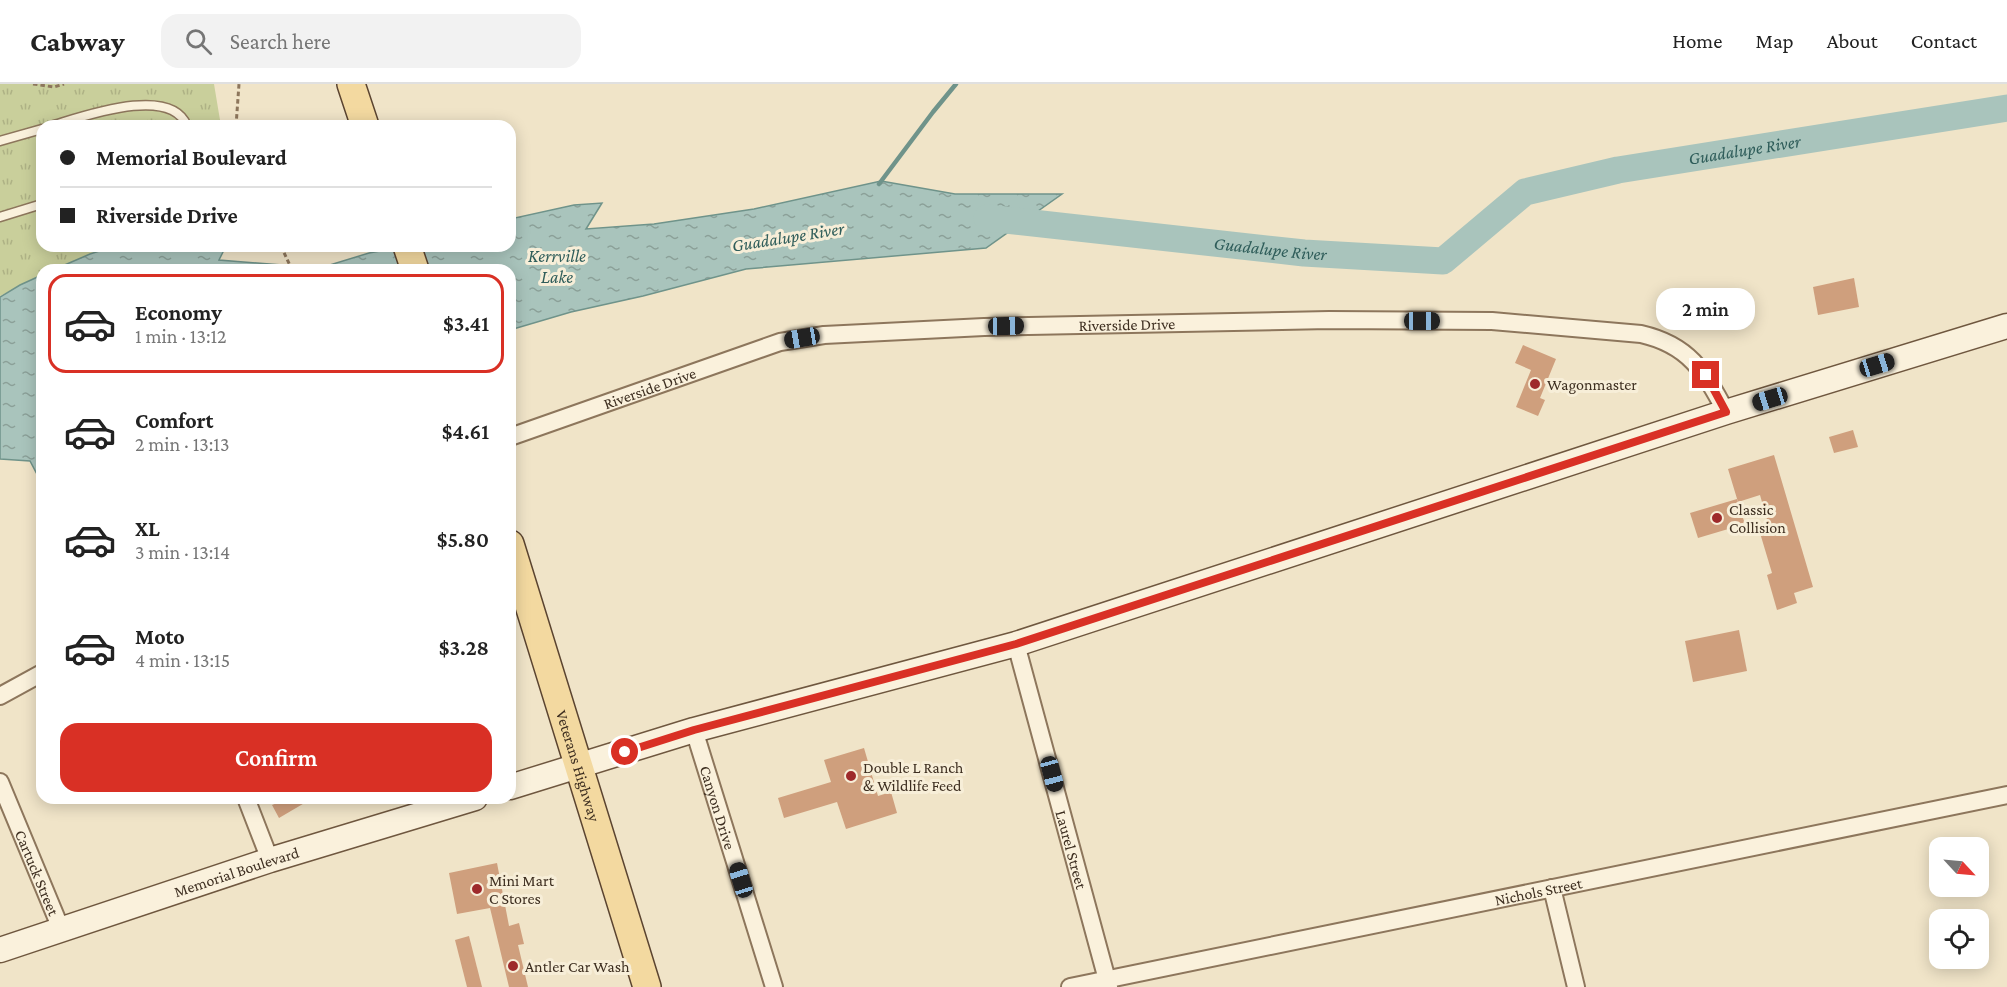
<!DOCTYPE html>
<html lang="en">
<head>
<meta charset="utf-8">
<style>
	:root { --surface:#fff; --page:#f2f2f2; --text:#222; --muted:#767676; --line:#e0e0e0; --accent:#d93025 }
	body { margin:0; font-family:"Crimson Pro",serif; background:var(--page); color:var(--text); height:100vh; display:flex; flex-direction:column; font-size:22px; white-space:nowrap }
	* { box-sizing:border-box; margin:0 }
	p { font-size:20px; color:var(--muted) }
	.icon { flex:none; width:33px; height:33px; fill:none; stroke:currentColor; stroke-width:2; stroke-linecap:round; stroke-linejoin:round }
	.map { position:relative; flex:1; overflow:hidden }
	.panel { position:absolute; left:36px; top:180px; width:480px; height:540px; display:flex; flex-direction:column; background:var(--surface); border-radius:18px; box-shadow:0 3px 15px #0003 }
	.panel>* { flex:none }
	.top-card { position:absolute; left:36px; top:36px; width:480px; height:132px; border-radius:18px; box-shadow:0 3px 15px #0003; display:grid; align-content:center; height:132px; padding:0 24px; background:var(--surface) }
	.needle { width:39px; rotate:116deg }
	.tools { position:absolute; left:1929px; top:753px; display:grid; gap:12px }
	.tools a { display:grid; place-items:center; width:60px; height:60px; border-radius:12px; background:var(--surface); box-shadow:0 3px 15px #0003; font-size:30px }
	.end { position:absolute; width:27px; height:27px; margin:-14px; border:8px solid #d93025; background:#fff; box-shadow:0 0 0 3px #fff }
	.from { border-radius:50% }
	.bubble { position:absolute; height:42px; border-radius:18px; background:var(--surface); box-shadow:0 3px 15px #0003; font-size:20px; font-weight:600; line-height:42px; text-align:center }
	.car { position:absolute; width:18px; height:36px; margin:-18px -9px; border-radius:8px; box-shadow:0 0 4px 2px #0007; background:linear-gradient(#222 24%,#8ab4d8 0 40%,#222 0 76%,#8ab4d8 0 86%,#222 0) }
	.top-card b { display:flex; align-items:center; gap:21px; height:57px; font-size:22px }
	.top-card b+b { border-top:2px solid var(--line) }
	.top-card i { width:15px; height:15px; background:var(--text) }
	ul { padding:10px 0 0; list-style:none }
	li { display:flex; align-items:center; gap:18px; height:99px; margin:0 12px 9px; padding:0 12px; border:3px solid transparent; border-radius:18px }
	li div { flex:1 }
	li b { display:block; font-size:22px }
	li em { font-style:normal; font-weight:600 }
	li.active { border-color:var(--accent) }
	li>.icon { width:54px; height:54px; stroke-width:1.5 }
	.button { display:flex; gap:12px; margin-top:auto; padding:12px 24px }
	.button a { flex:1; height:69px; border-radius:18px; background:var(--accent); color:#fff; font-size:24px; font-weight:600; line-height:69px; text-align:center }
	header { display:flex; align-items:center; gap:36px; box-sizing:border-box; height:84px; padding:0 30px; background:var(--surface); border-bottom:2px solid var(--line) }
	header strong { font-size:28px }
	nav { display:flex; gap:33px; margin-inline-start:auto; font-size:21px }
	.search { width:420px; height:54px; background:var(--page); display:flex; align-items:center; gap:15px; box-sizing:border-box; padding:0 21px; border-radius:18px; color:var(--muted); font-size:22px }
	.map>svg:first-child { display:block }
	.park { fill:url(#park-tufts) }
	.water { fill:url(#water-ripples); stroke:#6f938a; stroke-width:1.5 }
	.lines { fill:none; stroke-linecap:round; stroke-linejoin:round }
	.stream { stroke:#6f938a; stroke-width:4.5 }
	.river { stroke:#a9c4bc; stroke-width:27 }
	.building { fill:#cf9f7d }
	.lane-casing { stroke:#8d765c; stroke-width:11 }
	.street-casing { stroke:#8d765c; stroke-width:20 }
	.secondary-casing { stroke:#6f573f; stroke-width:27 }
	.primary-casing { stroke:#5b4430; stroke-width:30 }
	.path { stroke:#8d765c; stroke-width:3; stroke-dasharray:4.5 3; stroke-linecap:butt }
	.lane { stroke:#faf1dc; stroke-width:8 }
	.street { stroke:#faf1dc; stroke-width:16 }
	.secondary { stroke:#faf1dc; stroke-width:24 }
	.primary { stroke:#f3d9a0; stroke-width:27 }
	.route { stroke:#d93025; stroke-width:8 }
	.poi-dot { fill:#9e2a2b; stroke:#f7eed8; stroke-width:2 }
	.labels { text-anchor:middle; stroke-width:6; stroke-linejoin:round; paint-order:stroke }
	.street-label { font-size:16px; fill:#3d2e20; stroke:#f7eed8 }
	.poi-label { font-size:16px; fill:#3d2e20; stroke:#f7eed8; text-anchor:start }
	.water-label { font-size:18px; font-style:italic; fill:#2f5d5a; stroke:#f7eed8 }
</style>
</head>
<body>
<header>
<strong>Cabway</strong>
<div class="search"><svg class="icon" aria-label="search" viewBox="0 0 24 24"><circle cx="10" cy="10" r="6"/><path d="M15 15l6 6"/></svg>Search here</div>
<nav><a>Home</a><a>Map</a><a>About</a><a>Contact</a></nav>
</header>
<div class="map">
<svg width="2007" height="903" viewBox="0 0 2007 903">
	<defs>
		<pattern id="park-tufts" width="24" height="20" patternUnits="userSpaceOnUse" patternTransform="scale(1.5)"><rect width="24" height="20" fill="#c9cf9b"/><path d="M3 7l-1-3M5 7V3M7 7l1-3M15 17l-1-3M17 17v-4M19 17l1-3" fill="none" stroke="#aeb285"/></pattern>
		<pattern id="water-ripples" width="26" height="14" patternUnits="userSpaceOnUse" patternTransform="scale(1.5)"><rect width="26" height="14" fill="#a9c4bc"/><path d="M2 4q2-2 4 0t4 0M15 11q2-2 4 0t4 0" fill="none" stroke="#8ba098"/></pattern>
	</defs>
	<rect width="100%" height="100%" fill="#f0e4c8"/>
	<path class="park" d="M0 0H214L221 42H42V162H119L52 186H42V191L0 212Z"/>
	<g class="water">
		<path d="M881 97 955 110H1062L986 164 746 185 643 212 571 228 510 246V186H53L90 170 115 162H230L224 166 219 176 320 184 369 169 408 162H510V135L574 121 602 119 586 145 654 140 754 125Z"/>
		<path d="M42 191V394H39L30 377 0 375V213L20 201Z"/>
	</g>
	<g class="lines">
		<path class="stream" d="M879 100 933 28 956 0"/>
		<path class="river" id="s1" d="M987 134 1304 169 1443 177 1525 108 1618 86 2007 24"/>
	</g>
	<g class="building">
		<path d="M1854 194 1859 223 1818 231 1813 203Z"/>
		<path d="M1523 261 1556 275 1540 314 1545 316 1538 332 1516 323 1531 286 1515 279Z"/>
		<path d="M1853 346 1858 363 1834 369 1829 353Z"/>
		<path d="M1774 371 1813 503 1794 509 1797 519 1777 526 1767 491 1772 489 1760 449 1770 446 1760 411 1738 418 1728 385Z"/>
		<path d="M1737 415 1745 440 1698 454 1690 429Z"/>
		<path d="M1739 546 1747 587 1693 598 1685 557Z"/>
		<path d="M864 664 878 712 891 708 897 729 846 745 837 718 784 734 778 714 831 698 824 676Z"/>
		<path d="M274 714H313L279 734 272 721 277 719Z"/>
		<path d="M497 779 509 842 519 839 524 860 518 861 528 903H509L490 824 457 830 449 789Z"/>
		<path d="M469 852 482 903H467L455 856Z"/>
	</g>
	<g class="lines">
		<defs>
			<g id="lane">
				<path d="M51 42C82 33 171 0 187 42"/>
				<path d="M0 57 42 45"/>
				<path d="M0 133 42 120"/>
			</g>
			<g id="street">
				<path id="s2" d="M510 353 780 258 824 251 984 243 1329 236 1492 237 1641 250C1689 261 1704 287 1726 328"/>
				<path id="s3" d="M1016 560 1109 903"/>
				<path d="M0 612 42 589"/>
				<path id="s4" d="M694 646 774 903"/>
				<path id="s5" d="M0 698 61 845"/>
				<path d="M246 714 270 776"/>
				<path d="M1552 804 1576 903"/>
				<path id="s6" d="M1070 903 2007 711"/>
			</g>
			<g id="secondary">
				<path d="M510 703 694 646 1016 560 1726 328 2007 242"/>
				<path id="s7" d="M0 866 270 776 475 714"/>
			</g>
			<g id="primary">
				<path d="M351 0 365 42"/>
				<path d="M407 162 415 186"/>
				<path id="s8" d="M510 460 647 903"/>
			</g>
		</defs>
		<use href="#lane" class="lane-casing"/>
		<use href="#street" class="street-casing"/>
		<use href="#secondary" class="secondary-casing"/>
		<use href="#primary" class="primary-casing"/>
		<g class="path">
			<path d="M33 0 54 3 64 0"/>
			<path d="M236 42 239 0"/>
			<path d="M281 162 292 186"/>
		</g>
		<use href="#lane" class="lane"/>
		<use href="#street" class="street"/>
		<use href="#secondary" class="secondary"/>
		<use href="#primary" class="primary"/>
	</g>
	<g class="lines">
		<path class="route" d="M625 668 694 646 1016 560 1726 328 1706 291"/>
	</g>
	<g class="poi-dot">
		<circle cx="1535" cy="300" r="6"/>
		<circle cx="1717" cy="434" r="6"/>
		<circle cx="851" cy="692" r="6"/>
		<circle cx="477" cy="805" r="6"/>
		<circle cx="513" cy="882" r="6"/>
	</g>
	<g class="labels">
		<g class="street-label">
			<text dy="6" stroke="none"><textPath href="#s2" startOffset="634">Riverside Drive</textPath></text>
			<text dy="6" stroke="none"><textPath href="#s2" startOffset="148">Riverside Drive</textPath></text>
			<text dy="6" stroke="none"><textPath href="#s8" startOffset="232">Veterans Highway</textPath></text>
			<text dy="6" stroke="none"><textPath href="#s4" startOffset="81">Canyon Drive</textPath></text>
			<text dy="6" stroke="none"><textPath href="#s3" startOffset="213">Laurel Street</textPath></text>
			<text dy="6" stroke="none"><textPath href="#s7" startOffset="249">Memorial Boulevard</textPath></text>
			<text dy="6" stroke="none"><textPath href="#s5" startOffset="98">Cartuck Street</textPath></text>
			<text dy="6" stroke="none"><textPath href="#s6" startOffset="478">Nichols Street</textPath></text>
		</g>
		<g class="poi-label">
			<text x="1547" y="306">Wagonmaster</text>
			<text x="1729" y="431">Classic<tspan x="1729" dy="18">Collision</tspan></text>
			<text x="863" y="689">Double L Ranch<tspan x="863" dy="18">&amp; Wildlife Feed</tspan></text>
			<text x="489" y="802">Mini Mart<tspan x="489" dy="18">C Stores</tspan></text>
			<text x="525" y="888">Antler Car Wash</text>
		</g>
		<g class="water-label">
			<text dy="6" stroke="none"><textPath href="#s1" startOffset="789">Guadalupe River</textPath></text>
			<text transform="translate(788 153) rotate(-9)" y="6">Guadalupe River</text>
			<text dy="6" stroke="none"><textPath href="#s1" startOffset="285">Guadalupe River</textPath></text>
			<text x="557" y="178">Kerrville<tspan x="557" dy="21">Lake</tspan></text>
		</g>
	</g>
</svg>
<div class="tools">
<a><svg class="needle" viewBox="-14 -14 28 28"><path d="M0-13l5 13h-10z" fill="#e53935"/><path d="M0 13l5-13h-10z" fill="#767676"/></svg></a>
<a><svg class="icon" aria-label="locate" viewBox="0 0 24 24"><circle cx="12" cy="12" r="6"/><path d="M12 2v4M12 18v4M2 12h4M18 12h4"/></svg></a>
</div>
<i class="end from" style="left:625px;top:668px"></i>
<i class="end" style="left:1706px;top:291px"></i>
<div class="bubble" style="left:1656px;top:204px;width:99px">2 min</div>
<i class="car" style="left:1422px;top:237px;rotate:90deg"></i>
<i class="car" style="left:1006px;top:242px;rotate:89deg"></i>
<i class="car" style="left:802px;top:254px;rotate:260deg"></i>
<i class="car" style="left:1877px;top:281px;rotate:73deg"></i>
<i class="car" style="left:1770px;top:315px;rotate:253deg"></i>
<i class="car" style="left:1052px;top:690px;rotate:165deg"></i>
<i class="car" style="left:741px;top:796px;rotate:343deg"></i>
<div class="top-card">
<b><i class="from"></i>Memorial Boulevard</b>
<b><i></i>Riverside Drive</b>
</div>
<section class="panel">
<ul>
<li class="active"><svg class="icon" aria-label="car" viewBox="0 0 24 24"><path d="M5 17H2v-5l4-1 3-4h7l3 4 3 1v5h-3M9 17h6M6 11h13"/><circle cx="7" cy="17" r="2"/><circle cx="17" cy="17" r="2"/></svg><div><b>Economy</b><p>1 min · 13:12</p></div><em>$3.41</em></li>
<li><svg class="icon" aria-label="car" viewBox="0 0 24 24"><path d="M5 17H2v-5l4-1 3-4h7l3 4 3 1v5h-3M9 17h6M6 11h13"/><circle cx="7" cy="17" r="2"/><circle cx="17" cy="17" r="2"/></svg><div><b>Comfort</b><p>2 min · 13:13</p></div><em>$4.61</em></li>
<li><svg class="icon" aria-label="car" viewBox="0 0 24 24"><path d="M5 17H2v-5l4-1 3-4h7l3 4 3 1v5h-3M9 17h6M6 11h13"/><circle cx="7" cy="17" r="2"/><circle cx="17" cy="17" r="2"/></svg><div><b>XL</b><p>3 min · 13:14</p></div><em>$5.80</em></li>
<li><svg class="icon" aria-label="car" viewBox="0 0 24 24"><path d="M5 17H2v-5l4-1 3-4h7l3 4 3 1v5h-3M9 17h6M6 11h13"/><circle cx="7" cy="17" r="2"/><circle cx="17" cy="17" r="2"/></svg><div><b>Moto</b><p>4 min · 13:15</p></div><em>$3.28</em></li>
</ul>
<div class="button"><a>Confirm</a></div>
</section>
</div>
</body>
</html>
